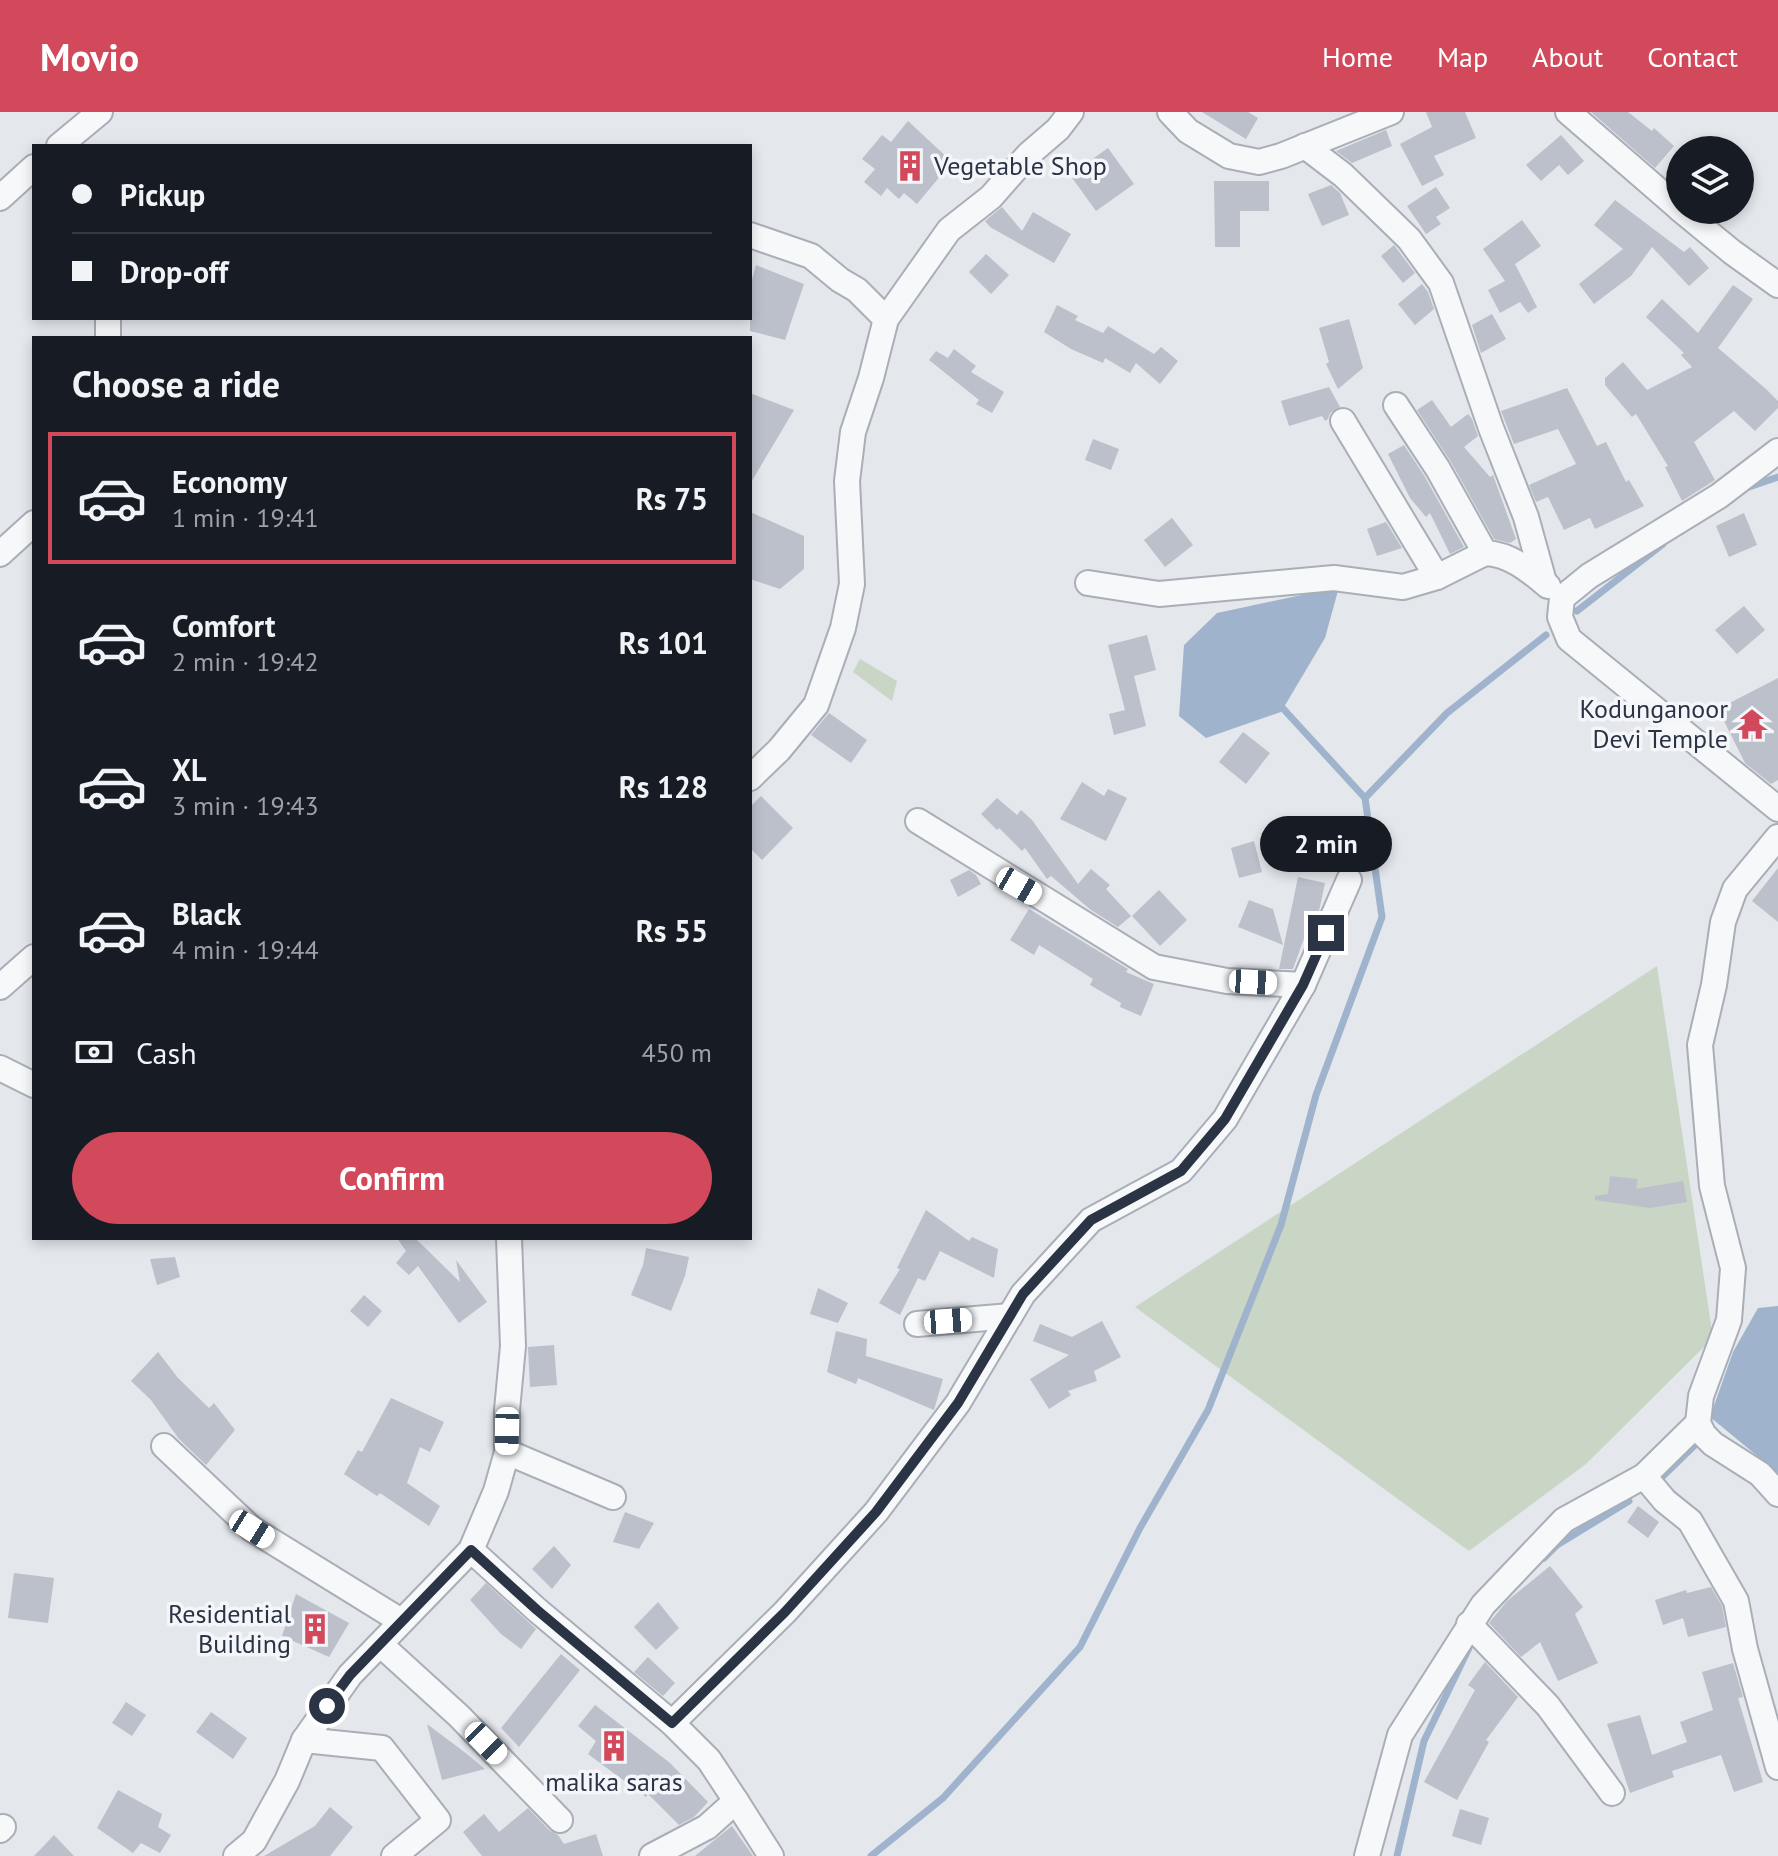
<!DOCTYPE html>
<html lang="en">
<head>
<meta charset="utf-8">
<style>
	:root { --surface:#171b24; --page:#20242c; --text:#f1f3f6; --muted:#9ea1a6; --line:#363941; --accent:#d1495b }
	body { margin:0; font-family:"PT Sans",sans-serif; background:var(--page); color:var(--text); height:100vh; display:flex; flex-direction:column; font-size:30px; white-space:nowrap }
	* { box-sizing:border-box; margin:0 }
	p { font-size:26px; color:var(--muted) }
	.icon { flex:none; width:44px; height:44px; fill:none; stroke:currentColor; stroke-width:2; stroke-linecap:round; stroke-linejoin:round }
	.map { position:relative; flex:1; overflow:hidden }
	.details { position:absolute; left:32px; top:224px; width:720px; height:904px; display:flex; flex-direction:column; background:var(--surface); border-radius:0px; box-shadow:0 4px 12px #0003 }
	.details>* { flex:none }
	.top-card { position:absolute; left:32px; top:32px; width:720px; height:176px; border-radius:0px; box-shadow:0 4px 12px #0003; display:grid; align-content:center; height:176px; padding:0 40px; background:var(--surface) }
	.fabs { position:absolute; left:1666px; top:24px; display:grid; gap:16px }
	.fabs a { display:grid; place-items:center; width:88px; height:88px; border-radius:50%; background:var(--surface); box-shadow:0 4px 12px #0003; font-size:40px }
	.end { position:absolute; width:36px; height:36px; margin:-18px; border:10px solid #2b3445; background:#fff; box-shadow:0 0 0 4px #fff }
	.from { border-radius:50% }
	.bubble { position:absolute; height:56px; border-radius:28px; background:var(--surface); box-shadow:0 4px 12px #0003; font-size:26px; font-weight:700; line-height:56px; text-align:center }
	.car { position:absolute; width:24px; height:48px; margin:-24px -12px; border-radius:10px; box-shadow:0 0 6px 2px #0007; background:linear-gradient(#fff 24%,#345 0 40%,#fff 0 76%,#345 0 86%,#fff 0) }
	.top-card b { display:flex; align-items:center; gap:28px; height:76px; font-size:30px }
	.top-card b+b { border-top:2px solid var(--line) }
	.top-card i { width:20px; height:20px; background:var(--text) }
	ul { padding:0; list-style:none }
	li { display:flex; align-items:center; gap:24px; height:132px; margin:0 16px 12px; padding:0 24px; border:4px solid transparent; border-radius:0px }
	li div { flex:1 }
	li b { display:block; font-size:30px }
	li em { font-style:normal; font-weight:700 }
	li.active { border-color:var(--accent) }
	li>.icon { width:72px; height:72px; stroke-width:1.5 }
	h2 { padding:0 40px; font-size:36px; line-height:96px }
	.pay { display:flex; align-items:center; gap:20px; height:88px; padding:0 40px; font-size:30px }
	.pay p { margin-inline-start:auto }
	.cta { display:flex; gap:16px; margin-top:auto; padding:16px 40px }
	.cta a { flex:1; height:92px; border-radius:48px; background:var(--accent); color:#fff; font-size:32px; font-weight:700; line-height:92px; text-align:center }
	header { display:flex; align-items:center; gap:48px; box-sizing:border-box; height:112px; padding:0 40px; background:var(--accent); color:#fff }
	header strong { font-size:38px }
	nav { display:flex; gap:44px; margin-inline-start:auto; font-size:28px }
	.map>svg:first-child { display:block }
	.green { fill:#c9d6c5 }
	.water { fill:#9fb4cc }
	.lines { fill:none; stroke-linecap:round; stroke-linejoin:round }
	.stream { stroke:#9fb4cc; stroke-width:7 }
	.building { fill:#bbc0ca }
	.minor-casing { stroke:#a9aeb7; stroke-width:28 }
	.minor { stroke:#f7f8fa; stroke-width:24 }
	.route { stroke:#2b3445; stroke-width:10 }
	.labels { text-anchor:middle; stroke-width:7; stroke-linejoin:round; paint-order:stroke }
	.poi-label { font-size:26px; fill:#2b3445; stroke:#f4f6f9; text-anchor:end }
</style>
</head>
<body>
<header>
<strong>Movio</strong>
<nav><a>Home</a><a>Map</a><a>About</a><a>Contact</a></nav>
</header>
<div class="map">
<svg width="1778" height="1744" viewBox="0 0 1778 1744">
	<rect width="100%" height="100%" fill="#e4e7ec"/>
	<g class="green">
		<path d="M860 547 897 569 892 589 853 560Z"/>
		<path d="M1657 854 1713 1226 1586 1352 1469 1439 1135 1195Z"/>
	</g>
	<g class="water">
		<path d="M1339 475 1325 526 1281 600 1206 626 1179 604 1184 533 1217 501Z"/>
		<path d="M1778 1194V1361L1710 1305 1733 1240 1758 1196Z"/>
	</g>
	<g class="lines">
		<g class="stream">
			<path d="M1746 376 1778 365"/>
			<path d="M1577 499 1663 432"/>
			<path d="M1365 686 1447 601 1546 523"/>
			<path d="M1661 1366 1695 1333"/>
			<path d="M1544 1446 1557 1433 1629 1389"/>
			<path d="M871 1744 943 1686 1080 1535 1140 1416 1208 1298 1281 1113 1316 983 1382 805 1365 686 1278 591"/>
			<path d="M1397 1744 1424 1629 1469 1536"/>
		</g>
	</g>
	<g class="building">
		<path d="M1202 0H1248L1258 6 1246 27Z"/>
		<path d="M1426 0H1465L1476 26 1434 44 1444 63 1422 74 1400 32 1432 15Z"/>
		<path d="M1591 0H1628L1652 19 1654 16 1674 34 1655 56Z"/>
		<path d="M908 9 952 50 917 92 904 81 899 87 887 76 881 84 864 70 875 57 862 47 882 23 891 30Z"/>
		<path d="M1386 18 1392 34 1352 51 1336 39Z"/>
		<path d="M1561 23 1584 49 1568 63 1559 53 1541 69 1526 53Z"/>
		<path d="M1108 36 1134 72 1096 99 1070 63Z"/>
		<path d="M1214 69H1269V99H1240V135H1215Z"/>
		<path d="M1331 73 1340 81 1349 103 1322 114 1308 82Z"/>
		<path d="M1436 75 1450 96 1436 105 1441 112 1426 122 1407 94Z"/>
		<path d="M1615 88 1684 140 1690 135 1709 156 1689 174 1652 135 1631 164 1594 192 1579 172 1623 137 1594 113Z"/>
		<path d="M1002 95 1022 119 1033 100 1071 122 1054 151 990 115 985 109Z"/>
		<path d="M1522 108 1541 134 1515 152 1537 195 1528 201 1520 190 1500 201 1488 178 1505 169 1483 137Z"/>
		<path d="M1394 133 1415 161 1403 171 1381 144Z"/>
		<path d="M986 142 1009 163 991 182 969 160Z"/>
		<path d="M756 153 804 172 785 228 750 219V175Z"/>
		<path d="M1422 172 1428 180 1434 197 1415 213 1398 192Z"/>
		<path d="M1733 173 1753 187 1718 236 1766 277 1778 289V296L1755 319 1734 299 1694 330 1715 368 1682 389 1665 355 1668 354 1636 302 1632 305 1605 273V266L1623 250 1647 278 1692 255 1681 243 1684 241 1646 205 1662 187 1698 221Z"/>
		<path d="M1057 193 1078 204 1075 208 1103 221 1108 214 1154 242 1161 235 1178 249 1160 272 1136 251 1130 261 1105 246 1103 251 1071 237 1044 220Z"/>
		<path d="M1492 202 1506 227 1481 241 1472 213Z"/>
		<path d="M1349 207 1363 256 1338 277 1326 252 1329 250 1319 216Z"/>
		<path d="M954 237 976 254 971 260 1004 280 992 301 976 292 979 288 929 248 936 239 948 246Z"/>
		<path d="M1329 275 1340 295 1330 301 1328 307 1325 309 1322 304 1289 314 1281 289Z"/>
		<path d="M1567 276 1597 334 1606 330 1626 370 1629 368 1644 394 1595 417 1590 406 1564 418 1548 385 1536 390 1529 373 1576 352 1558 317 1514 332 1501 299Z"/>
		<path d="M750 281 794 298 750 372Z"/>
		<path d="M1432 288 1451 315 1468 302 1472 307 1478 324 1464 335 1490 365 1493 363 1516 427 1510 431 1494 427 1451 350 1417 298Z"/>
		<path d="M1093 327 1119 337 1111 358 1085 348Z"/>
		<path d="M1404 333 1425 365 1464 435 1450 442 1430 401 1426 405 1410 386 1388 342Z"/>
		<path d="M750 400 804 424V457L780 477 750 467Z"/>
		<path d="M1744 401 1757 433 1729 445 1716 414Z"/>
		<path d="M1172 406 1193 433 1165 455 1144 428Z"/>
		<path d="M1386 410 1402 436 1377 444 1367 417Z"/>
		<path d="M1744 494 1765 518 1737 542 1715 518Z"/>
		<path d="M1147 523 1156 558 1134 564 1146 614 1114 623 1109 602 1125 598 1108 533Z"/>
		<path d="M1778 566V668L1771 672 1745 651 1718 597Z"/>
		<path d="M829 601 867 628 851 651 811 623Z"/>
		<path d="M1243 620 1270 641 1246 672 1219 650Z"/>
		<path d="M1082 670 1104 684 1108 677 1127 686 1106 729 1060 707Z"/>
		<path d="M761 684 793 716 762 748 750 736V695Z"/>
		<path d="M997 686 1017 703 1021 698 1032 708 1078 772 1091 757 1110 773 1106 777 1131 804 1118 815 1091 798 1051 764 1047 767 1025 736 1022 739 999 716 997 718 981 702Z"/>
		<path d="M1254 729 1262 760 1239 766 1231 736Z"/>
		<path d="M1778 756V810L1752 789Z"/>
		<path d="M969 758 976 763 981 772 958 785 950 768Z"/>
		<path d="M1298 765 1325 771 1319 799 1317 804H1312L1293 857H1279Z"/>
		<path d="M1159 778 1187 808 1160 834 1132 804Z"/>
		<path d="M1249 788 1273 797 1283 833 1238 815Z"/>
		<path d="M1029 797 1128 857 1126 860 1154 872 1141 904 1120 895 1121 891 1090 873 1093 867 1039 833 1034 843 1010 828Z"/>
		<path d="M1610 1064 1638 1067 1636 1077 1683 1069 1687 1090 1650 1096 1595 1088V1084L1608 1082Z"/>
		<path d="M926 1098 969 1129 972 1125 998 1137 994 1166 940 1139 925 1169 918 1166 900 1203 879 1191 900 1157 897 1156Z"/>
		<path d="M397 1126H415L460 1170 456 1148 487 1190 459 1211 418 1154 409 1163 396 1151 406 1139Z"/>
		<path d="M646 1136 689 1145 685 1164 671 1199 631 1183 643 1153Z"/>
		<path d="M175 1145 180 1165 157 1173 150 1147Z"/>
		<path d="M818 1176 848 1191 838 1211 810 1202Z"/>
		<path d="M364 1183 382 1199 368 1215 350 1199Z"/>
		<path d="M1102 1209 1121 1245 1094 1259 1097 1269 1068 1279 1071 1283 1049 1297 1030 1267 1069 1243 1033 1229 1040 1212 1072 1225Z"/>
		<path d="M836 1219 867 1227 866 1244 943 1267 934 1298 858 1266 856 1272 827 1260Z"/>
		<path d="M554 1233 557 1273 530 1275 528 1235Z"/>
		<path d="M158 1240 178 1266 209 1296 214 1291 235 1318 206 1353 179 1327 151 1288 131 1269Z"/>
		<path d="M391 1286 444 1310 430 1340 420 1335 407 1371 440 1394 429 1414 380 1381 377 1384 344 1362 358 1338 362 1340Z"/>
		<path d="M1638 1394 1659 1410 1648 1426 1627 1410Z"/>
		<path d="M625 1400 654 1411 639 1437 613 1430Z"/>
		<path d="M554 1434 571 1453 552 1477 532 1457Z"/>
		<path d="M1550 1454 1583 1495 1575 1502 1598 1551 1558 1569 1540 1530 1521 1545 1489 1511 1507 1489Z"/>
		<path d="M14 1461 54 1466 48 1511 8 1506Z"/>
		<path d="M486 1471 536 1517 521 1537 501 1522 470 1488Z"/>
		<path d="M1711 1475 1722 1494 1726 1515 1688 1525 1683 1506 1663 1513 1655 1488 1686 1478 1687 1481Z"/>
		<path d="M296 1482 349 1511 329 1545 282 1524Z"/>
		<path d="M658 1490 679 1516 656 1538 634 1515Z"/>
		<path d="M561 1542 580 1558 519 1635 501 1616Z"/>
		<path d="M648 1545 675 1571 663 1584 634 1560Z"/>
		<path d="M1485 1550 1518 1585 1486 1628 1489 1630 1457 1688 1424 1670 1475 1578 1468 1573Z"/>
		<path d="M1733 1551 1743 1585 1738 1586 1763 1670 1734 1680 1721 1643 1672 1659 1674 1665 1630 1681 1607 1612 1640 1603 1652 1643 1687 1630 1680 1610 1713 1598 1702 1560Z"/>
		<path d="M126 1590 146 1603 132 1624 112 1611Z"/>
		<path d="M595 1593 670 1651 708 1690 694 1705 679 1713 648 1682 646 1685 588 1642 596 1629 578 1614Z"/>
		<path d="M211 1600 247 1626 233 1647 196 1620Z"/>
		<path d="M427 1612 467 1642 485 1657 442 1668Z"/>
		<path d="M118 1678 162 1702 158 1715 171 1723 160 1741 141 1731 133 1741 97 1716Z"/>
		<path d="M330 1695 353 1715 330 1744H264L315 1714Z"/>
		<path d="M528 1696 549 1718 558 1723 564 1732 596 1722 603 1744H482L463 1720 484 1702 499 1720Z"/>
		<path d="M1460 1697 1489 1706 1481 1733 1452 1724Z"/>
		<path d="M732 1714 753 1744H695L717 1726Z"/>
		<path d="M54 1723 74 1744H34Z"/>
	</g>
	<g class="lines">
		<defs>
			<g id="minor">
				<path d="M1170 0 1188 19 1229 44 1259 50 1281 44 1391 0"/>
				<path d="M1568 0 1680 97"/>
				<path d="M59 34 100 0"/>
				<path d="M1305 34 1343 63 1409 127 1441 171 1491 316 1526 405 1544 470"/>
				<path d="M0 86 34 55"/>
				<path d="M1681 98 1732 140 1778 173"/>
				<path d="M750 123 811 144 840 168 857 178 886 207"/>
				<path d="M108 226V206"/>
				<path d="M1396 293 1438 357 1485 441C1510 442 1529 458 1548 474"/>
				<path d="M1343 309 1437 465"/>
				<path d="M1778 339 1719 384 1589 464 1562 486 1560 505 1569 527 1778 697"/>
				<path d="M0 442 34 411"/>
				<path d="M1088 471 1159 482 1334 466 1403 475 1437 465 1485 441"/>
				<path d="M750 666 779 638 816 593 843 516 852 472 847 369 853 320 871 266 886 207 949 118 991 85 1029 42 1058 17 1071 0"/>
				<path d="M918 709 1154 855 1227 869 1303 873"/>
				<path d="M1778 725 1735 777 1723 810 1714 873 1700 933 1712 1074 1733 1156 1729 1208 1701 1284 1698 1311 1704 1323 1713 1332 1760 1362 1778 1382"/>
				<path d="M0 875 34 845"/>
				<path d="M0 956 34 973"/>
				<path d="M917 1212 1010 1204"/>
				<path d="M164 1334 252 1417 401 1509"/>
				<path d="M507 1340 613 1385"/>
				<path d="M1644 1364 1665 1389 1690 1409 1736 1489 1745 1537 1778 1655"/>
				<path d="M471 1438 537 1498 672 1611 709 1648 736 1689 707 1715 652 1744"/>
				<path d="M1469 1512 1548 1594 1612 1681"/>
				<path d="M381 1533 459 1604 560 1708"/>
				<path d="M672 1611 785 1500 876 1400 958 1291 1023 1182 1091 1108 1181 1059 1225 1007 1303 873 1349 768"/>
				<path d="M304 1628 382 1636 438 1708 394 1744"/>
				<path d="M736 1689 771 1744"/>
				<path d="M0 1718 3 1715"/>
				<path d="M236 1744 254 1729 287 1669 304 1628 350 1563 471 1438 496 1379 507 1340V1298L513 1234 509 1126"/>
				<path d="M1367 1744 1400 1623 1483 1493 1564 1408 1644 1364 1698 1311"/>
			</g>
		</defs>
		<use href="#minor" class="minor-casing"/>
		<use href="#minor" class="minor"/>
	</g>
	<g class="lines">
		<path class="route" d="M327 1594 350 1563 471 1438 537 1498 672 1611 785 1500 876 1400 958 1291 1023 1182 1091 1108 1181 1059 1225 1007 1303 873 1326 821"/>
	</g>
	<defs>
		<symbol id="building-bare" viewBox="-9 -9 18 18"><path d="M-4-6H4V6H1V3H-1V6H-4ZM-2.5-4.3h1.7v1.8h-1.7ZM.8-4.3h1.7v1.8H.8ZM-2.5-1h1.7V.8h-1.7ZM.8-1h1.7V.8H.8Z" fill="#d1495b" stroke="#f4f6f9" stroke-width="2.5" paint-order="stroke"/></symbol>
		<symbol id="temple-bare" viewBox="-9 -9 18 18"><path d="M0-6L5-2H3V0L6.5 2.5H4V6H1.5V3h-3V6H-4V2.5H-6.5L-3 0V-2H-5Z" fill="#d1495b" stroke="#f4f6f9" stroke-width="2.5" paint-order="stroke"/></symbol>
	</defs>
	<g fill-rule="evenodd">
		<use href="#building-bare" x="888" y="32" width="44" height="44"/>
		<use href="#temple-bare" x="1730" y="590" width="44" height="44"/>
		<use href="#building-bare" x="293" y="1495" width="44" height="44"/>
		<use href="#building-bare" x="592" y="1612" width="44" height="44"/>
	</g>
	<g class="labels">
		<g class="poi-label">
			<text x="934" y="63" text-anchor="start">Vegetable Shop</text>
			<text x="1728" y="606">Kodunganoor<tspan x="1728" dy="30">Devi Temple</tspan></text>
			<text x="291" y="1511">Residential<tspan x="291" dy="30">Building</tspan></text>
			<text x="614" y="1679" text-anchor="middle">malika saras</text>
		</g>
	</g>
</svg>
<div class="fabs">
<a><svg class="icon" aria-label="layers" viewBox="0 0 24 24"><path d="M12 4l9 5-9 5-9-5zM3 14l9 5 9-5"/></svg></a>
</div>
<i class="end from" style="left:327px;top:1594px"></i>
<i class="end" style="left:1326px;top:821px"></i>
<div class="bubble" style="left:1260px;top:704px;width:132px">2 min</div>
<i class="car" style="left:1019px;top:774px;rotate:120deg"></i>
<i class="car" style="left:1253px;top:870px;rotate:93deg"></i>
<i class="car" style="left:948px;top:1209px;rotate:86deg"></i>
<i class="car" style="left:507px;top:1319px;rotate:181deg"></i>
<i class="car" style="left:252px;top:1417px;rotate:122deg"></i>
<i class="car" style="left:486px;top:1631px;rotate:135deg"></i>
<div class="top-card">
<b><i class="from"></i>Pickup</b>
<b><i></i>Drop-off</b>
</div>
<section class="details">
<h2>Choose a ride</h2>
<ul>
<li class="active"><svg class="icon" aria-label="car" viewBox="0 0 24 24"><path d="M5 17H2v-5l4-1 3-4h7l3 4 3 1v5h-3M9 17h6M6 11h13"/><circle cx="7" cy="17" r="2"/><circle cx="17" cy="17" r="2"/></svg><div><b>Economy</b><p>1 min · 19:41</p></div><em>Rs 75</em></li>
<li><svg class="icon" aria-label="car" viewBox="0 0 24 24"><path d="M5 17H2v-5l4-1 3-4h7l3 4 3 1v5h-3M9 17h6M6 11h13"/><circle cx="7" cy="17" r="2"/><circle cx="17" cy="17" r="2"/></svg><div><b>Comfort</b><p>2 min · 19:42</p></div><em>Rs 101</em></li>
<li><svg class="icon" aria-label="car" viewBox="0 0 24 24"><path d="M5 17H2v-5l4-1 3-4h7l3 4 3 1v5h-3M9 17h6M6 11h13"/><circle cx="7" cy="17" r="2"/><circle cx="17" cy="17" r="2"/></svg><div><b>XL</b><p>3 min · 19:43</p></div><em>Rs 128</em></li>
<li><svg class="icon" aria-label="car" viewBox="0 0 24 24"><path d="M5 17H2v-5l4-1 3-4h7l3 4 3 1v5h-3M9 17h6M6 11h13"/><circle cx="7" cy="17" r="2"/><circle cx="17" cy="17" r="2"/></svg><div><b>Black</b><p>4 min · 19:44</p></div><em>Rs 55</em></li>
</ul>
<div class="pay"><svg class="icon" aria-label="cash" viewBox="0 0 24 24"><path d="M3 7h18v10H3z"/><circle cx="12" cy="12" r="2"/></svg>Cash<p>450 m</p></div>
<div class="cta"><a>Confirm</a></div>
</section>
</div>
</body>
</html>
